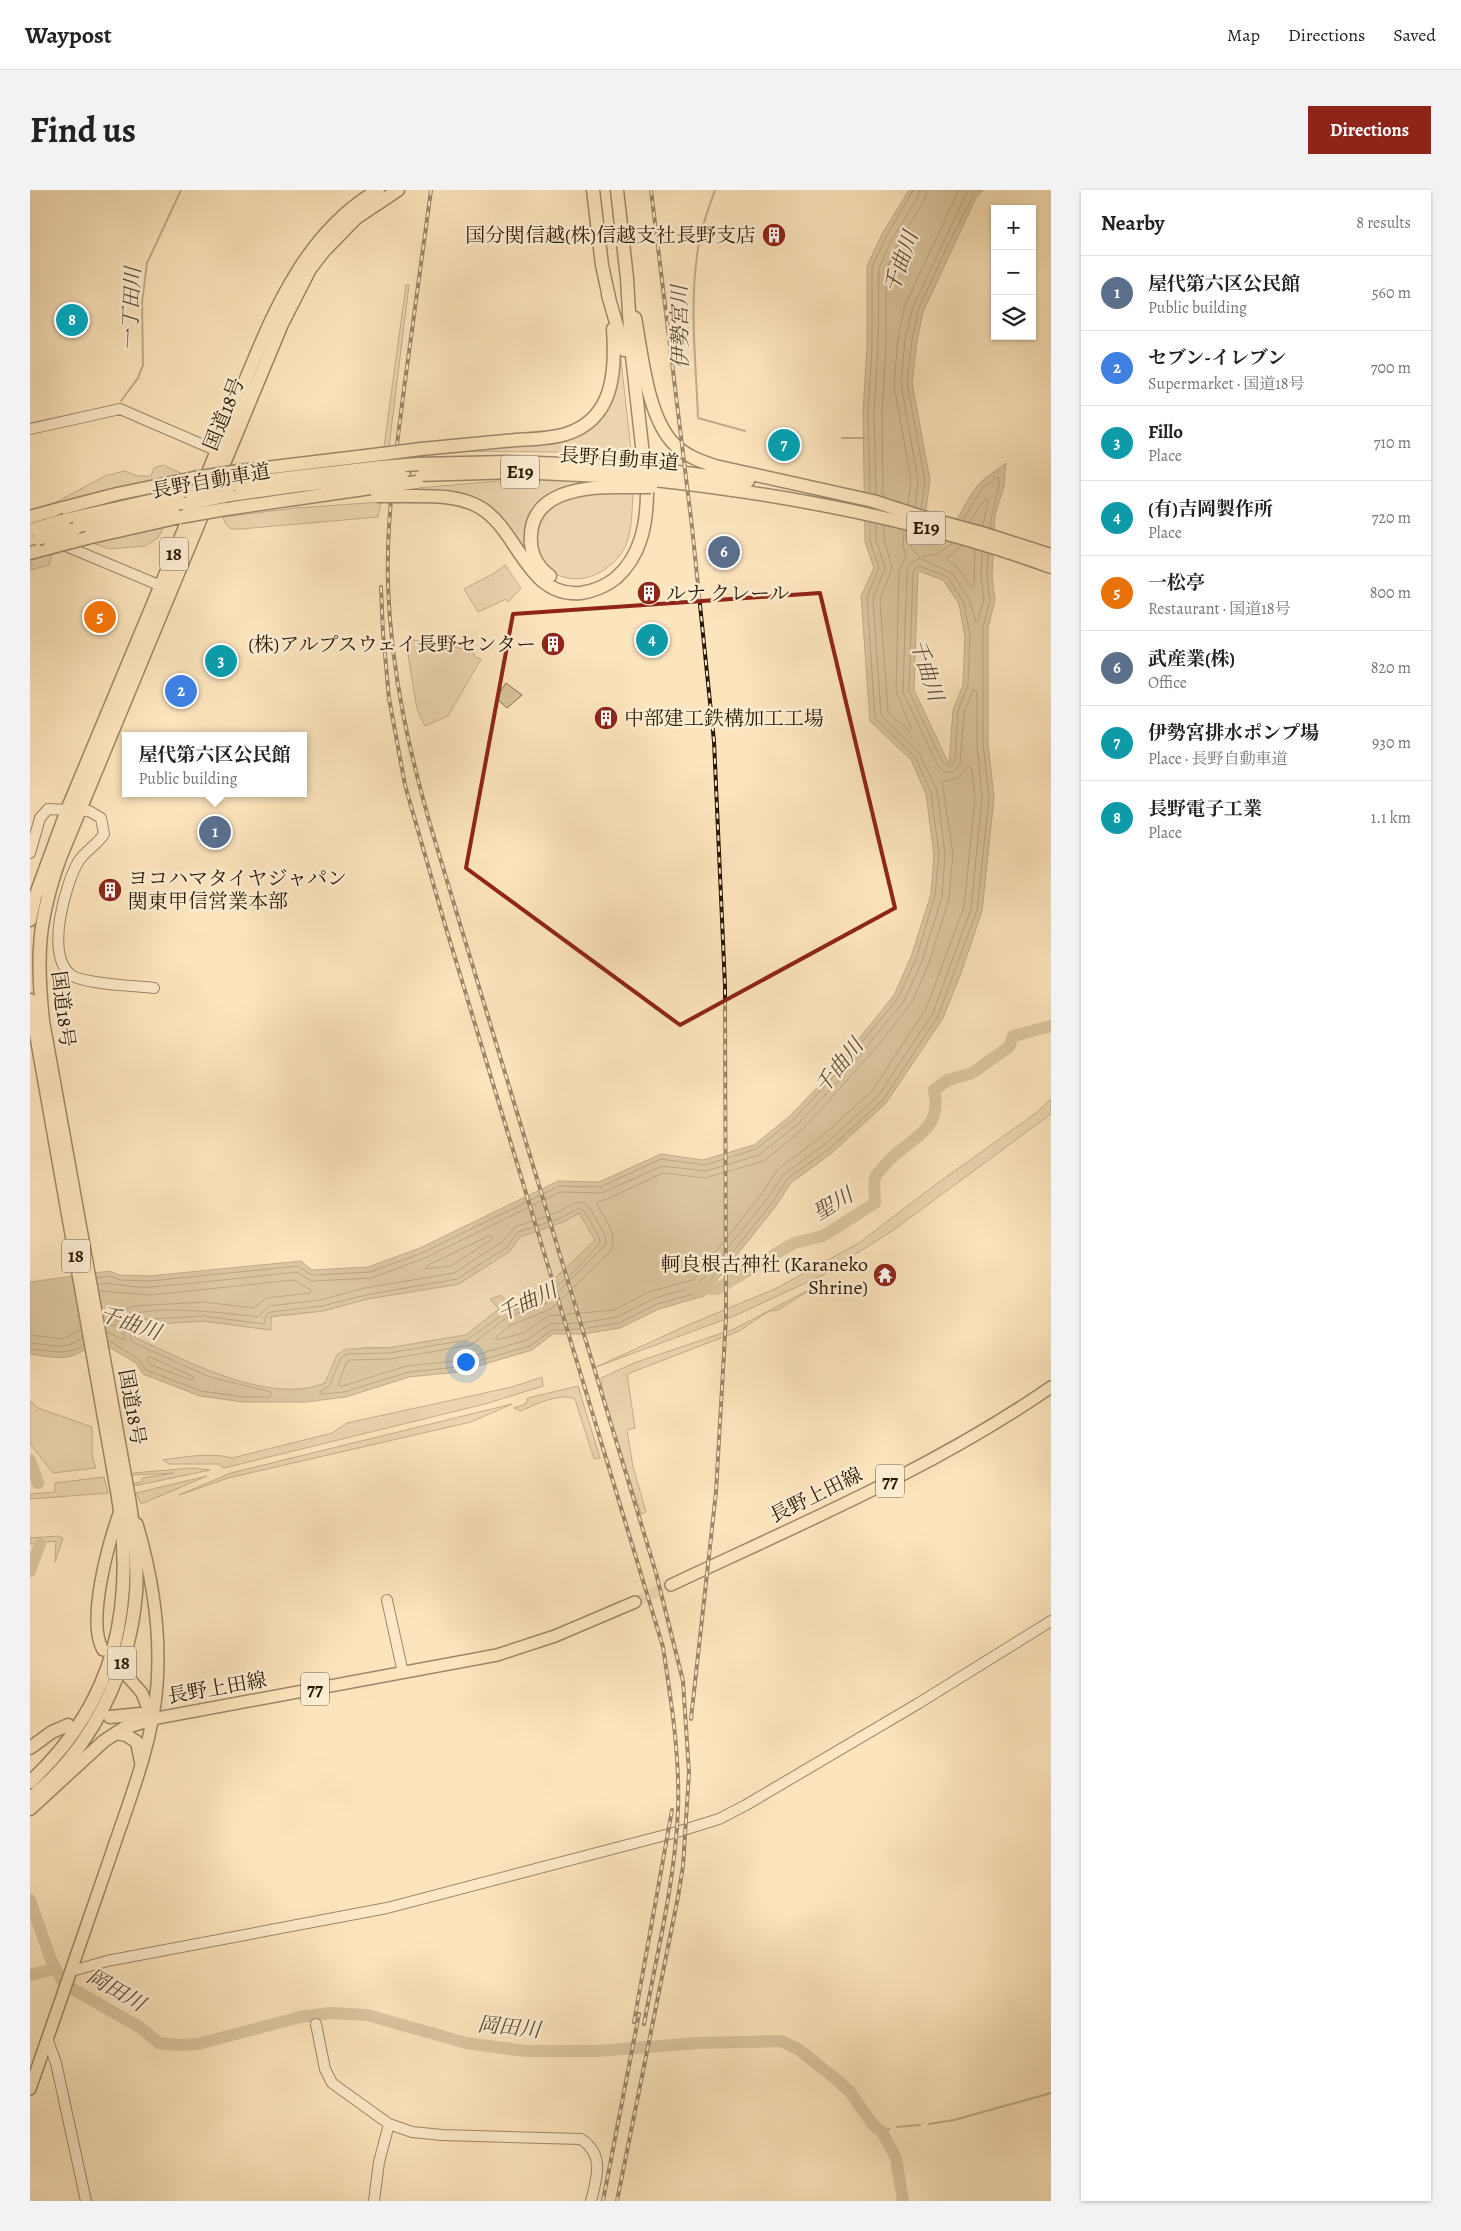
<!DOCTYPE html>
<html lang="en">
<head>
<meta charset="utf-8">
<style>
	body { margin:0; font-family:Alegreya,"Noto Serif JP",serif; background:#f2f2f2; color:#222 }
	.controls { position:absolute; right:15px; top:15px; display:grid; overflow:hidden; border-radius:0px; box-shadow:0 1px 4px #0004 }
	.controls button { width:45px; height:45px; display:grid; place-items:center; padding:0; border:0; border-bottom:1px solid #e0e0e0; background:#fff; color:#222; font:25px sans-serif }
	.you { position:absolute; left:435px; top:1171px; width:18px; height:18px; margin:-12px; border:4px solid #fff; border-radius:50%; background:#1a73e8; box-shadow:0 0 0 8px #1a73e833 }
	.badge { display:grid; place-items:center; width:32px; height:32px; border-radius:50%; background:#8f2418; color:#fff; font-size:16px; font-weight:700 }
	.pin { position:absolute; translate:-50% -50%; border:2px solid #fff; box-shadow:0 1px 5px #0006 }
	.popup { position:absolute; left:92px; top:542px; width:185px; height:65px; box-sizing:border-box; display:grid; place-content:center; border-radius:0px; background:#fff; filter:drop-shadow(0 1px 4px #0005); font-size:16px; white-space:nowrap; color:#767676 }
	.popup b { font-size:19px; color:#222 }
	.popup::after { content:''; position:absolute; left:50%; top:100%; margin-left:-10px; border:10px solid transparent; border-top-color:#fff }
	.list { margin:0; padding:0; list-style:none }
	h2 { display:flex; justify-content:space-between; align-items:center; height:65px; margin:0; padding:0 20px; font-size:21px }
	h2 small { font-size:16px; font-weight:400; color:#767676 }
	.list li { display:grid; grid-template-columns:32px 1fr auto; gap:15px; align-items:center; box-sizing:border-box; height:75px; padding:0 20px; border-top:1px solid #e0e0e0 }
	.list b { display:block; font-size:19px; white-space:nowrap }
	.list p { margin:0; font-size:16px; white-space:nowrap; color:#767676 }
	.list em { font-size:16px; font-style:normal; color:#767676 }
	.icon { flex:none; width:28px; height:28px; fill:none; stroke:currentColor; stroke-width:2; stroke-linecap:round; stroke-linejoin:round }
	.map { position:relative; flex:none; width:1021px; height:2011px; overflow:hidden; border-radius:0px }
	header { display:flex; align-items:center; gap:30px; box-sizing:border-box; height:70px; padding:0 25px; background:#fff; border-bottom:1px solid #e0e0e0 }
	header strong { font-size:24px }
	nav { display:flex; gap:28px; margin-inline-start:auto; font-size:18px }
	.intro { display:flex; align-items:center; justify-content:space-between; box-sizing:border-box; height:120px; padding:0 30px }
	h1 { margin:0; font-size:35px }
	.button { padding:12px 22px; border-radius:0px; background:#8f2418; color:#fff; font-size:18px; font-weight:700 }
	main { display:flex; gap:30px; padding:0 30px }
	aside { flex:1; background:#fff; border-radius:0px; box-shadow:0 1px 4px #0004 }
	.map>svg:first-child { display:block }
	.green { fill:#d8c19d; stroke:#806c50 }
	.water { fill:#b49f7d; stroke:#7c694c; fill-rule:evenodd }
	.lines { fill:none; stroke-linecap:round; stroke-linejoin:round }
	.shore { stroke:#6e5c40; stroke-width:1 }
	.stream { stroke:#7c694c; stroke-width:2 }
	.river { stroke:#b49f7d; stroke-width:12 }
	.primary-tunnel { stroke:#dcc5a0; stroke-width:11; stroke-dasharray:11 5.5; stroke-linecap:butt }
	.secondary-casing { stroke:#291803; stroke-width:12 }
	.primary-casing { stroke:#291803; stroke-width:14 }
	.highway-casing { stroke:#291803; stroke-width:15 }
	.secondary { stroke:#fdedd3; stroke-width:10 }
	.primary { stroke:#fce4bc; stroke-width:11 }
	.highway { stroke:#fce4bc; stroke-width:12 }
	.rail-casing { stroke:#291803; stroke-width:4 }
	.rail { stroke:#fdedd3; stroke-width:2; stroke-dasharray:5.5; stroke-linecap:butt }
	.highway-bridge-casing { stroke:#291803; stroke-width:15; stroke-linecap:butt }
	.highway-bridge { stroke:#fce4bc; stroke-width:12 }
	.marked { fill:none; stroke:#8f2418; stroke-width:4; stroke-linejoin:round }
	.labels { text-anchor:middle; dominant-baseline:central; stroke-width:5; stroke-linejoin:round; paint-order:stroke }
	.shield { fill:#fdedd3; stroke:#695841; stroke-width:1 }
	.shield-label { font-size:19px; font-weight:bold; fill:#291803 }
	.poi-label { font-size:20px; fill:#291803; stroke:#fdedd3; text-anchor:end }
	.street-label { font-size:20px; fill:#291803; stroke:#fdedd3 }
	.water-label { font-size:21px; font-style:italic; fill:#614e34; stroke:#fdedd3 }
</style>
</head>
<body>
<header>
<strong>Waypost</strong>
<nav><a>Map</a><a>Directions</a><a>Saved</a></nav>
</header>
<div class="intro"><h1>Find us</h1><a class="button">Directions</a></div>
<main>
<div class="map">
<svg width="1021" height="2011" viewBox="0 0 1021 2011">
	<rect width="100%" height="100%" fill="#fce4bc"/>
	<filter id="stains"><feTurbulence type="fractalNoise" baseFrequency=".004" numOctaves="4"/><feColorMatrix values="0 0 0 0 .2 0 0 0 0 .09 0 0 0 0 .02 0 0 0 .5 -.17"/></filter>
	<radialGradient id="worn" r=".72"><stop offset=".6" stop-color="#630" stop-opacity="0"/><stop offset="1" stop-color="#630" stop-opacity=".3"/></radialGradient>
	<!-- green -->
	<path class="green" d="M376,95H379L359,257H354Z
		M590,161L602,269L526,262L414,261L537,249L558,241L570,231L580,214Z
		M133,275L155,285L19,316L75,286L94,281L108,286H121L124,278Z
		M537,289L560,291V294L508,318L498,365L471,329L386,301V298L483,290Z
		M575,301L603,304C602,320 602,343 595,357C582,382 550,398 524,383C498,368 502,328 527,314C541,305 558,304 575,301Z
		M351,312L348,327L211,339H201L195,333L193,327L266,318Z
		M134,337L128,348L115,356L79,359L63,353Z
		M22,364L19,375L0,380V370Z
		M475,375L491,398L478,412L476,409L448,422L434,399L463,384Z
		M379,449L434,459L442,461L445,467L451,469L418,526L395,536L387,519L376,453Z
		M476,493L492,505L477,518L466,508Z
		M1021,909V924L862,1041L793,1085L704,1126L566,1177L658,1135L745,1099L829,1053L905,995L1006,923Z
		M550,1023L565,1050L510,1103L480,1116L460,1109L469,1119L436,1145L358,1158L336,1157L307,1165L295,1193C240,1216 157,1171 106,1148L104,1135L174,1131L240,1140L241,1127L293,1121L337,1109L429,1094L480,1061L490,1047L533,1032Z
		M788,1095L748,1120L739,1121L709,1141L597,1184L605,1238L597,1240L603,1277L616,1322L611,1324L574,1209L571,1188L604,1173L704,1139Z
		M512,1187L513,1196L455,1214L194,1278L189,1274H139L133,1270C155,1267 180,1262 202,1268L302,1243L317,1233L482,1197Z
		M548,1196L570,1268L564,1269L545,1209C530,1202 504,1215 491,1221L484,1218L496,1214L498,1208Z
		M0,1211L8,1218L62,1237V1266L66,1278L23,1283L0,1254Z
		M482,1214L441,1232L198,1288L149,1305L201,1283Z
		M162,1278L180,1280L104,1296L105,1293L112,1292V1288L144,1283L103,1285V1283Z
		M177,1286L111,1314L106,1303Z
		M74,1287L78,1303L0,1309V1304L25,1302V1293Z
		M28,1346L33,1348L25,1372L26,1351L0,1354V1348Z"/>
	<!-- water -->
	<path class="water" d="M879,0H953L946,8L893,122L887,151L882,193L900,290L891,355C926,352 929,317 948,295C955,287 967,280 976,273L974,296L965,325L962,387L965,411L958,437V553L964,608L952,721L931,783L913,828L856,913L802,963L761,993L746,1016L674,1106L629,1119L590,1138L553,1144H523L502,1160L428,1182L379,1187L316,1207L276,1212H213L170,1206L113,1184L106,1173L69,1151C37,1172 36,1169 0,1164V1092L79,1081L90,1085L119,1086L271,1071L282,1080L338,1077L390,1058L528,991L569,992L631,964L673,970L724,955L760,926L803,881L864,805L881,767L901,704L904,665L896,604L881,570L840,531L831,406L844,378L835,352L833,222L837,156V76L852,44ZM888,381L913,390L929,414L935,447L933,495L923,520L919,574L884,500ZM549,1023L565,1050L510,1103L480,1116L471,1105L460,1109L469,1119L436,1145L358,1158L316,1159L307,1165L295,1193C240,1216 157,1171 106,1148L104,1135L174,1131L241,1140V1126L293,1121L337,1109L429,1094L480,1061L490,1047L533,1032Z"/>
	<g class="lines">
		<!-- shore -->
		<path class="shore" d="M840,303L838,222L842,156V77L856,47L883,0
			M846,304L844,222L848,156L849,79L862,49L888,7L889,0
			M853,306L852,222L856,156V81L868,53L894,11L897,0
			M878,314L881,290L864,195L868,148L875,115L929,0
			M885,317L888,290L871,194L875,149L883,117L938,0
			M891,319L895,290L877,193L882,150L888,120L916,59L946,0
			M933,330L952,298L968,287C972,294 960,325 960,338
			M939,332L956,308L958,310L953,336
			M854,336V349L862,378L850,410L858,522L879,541L881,538L866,501L869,381L876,366L873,356L874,340
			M923,353L907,364L893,366L891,369L922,383L939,409L946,432L948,430L954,410L951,387L952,362
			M931,356L916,369L928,378L941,397L944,395L945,360
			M889,376L918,387L934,413L940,446L938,495L928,521L925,571L920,577L913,573L879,501L883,382Z
			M938,577L942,579L945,609L934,717L896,819L842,901L790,948L748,979L731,1005L663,1090L621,1101L584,1120L518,1126L494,1143L466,1150V1147L481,1135L521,1119L580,1062C589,1045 575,1029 567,1015V1012L577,1009L633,983L675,988L734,971L774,938L847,857L882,812L899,773L919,709L923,663L912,592L928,588Z
			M459,1046L462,1047L461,1050L421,1076L395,1079L397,1076Z
			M67,1088L79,1086L90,1090L120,1091L268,1076L282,1085L340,1082L392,1063L529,996L570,997L631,969L675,975L726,959L764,929L806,884L868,808L886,769L905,705L909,664L901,602L885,567L845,528L837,407L849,378L840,351V332
			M68,1094C85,1092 103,1099 121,1097C170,1093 218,1087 266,1082L282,1091L341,1088L395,1068L530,1002L572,1003L632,976L676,981L729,965L768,934L811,888L874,811L892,771L912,707L915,664L907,600L889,563L851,525L843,409L855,378L846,350V334
			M69,1101L121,1105L264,1090L281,1100L280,1103L237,1108L223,1118L174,1112L103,1116L91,1122L84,1136L75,1133
			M77,1142L94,1150V1131C105,1111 205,1124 228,1127L239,1116L290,1110L335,1098L424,1083L472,1052L485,1037L528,1022L547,1012L554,1013L560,1018L575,1045L576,1054L517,1113L477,1127L441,1155L360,1169L320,1170L316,1173L308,1195L313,1196L376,1176L426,1171L497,1150L520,1134L552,1133L587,1127L625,1108L667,1096L737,1009L753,985L795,954L848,906L903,823L941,719L952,608L947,553V501L943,500L934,523L930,575L923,582H914L908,576L873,502L877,380L881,373L890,368L881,357V342
			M0,1145L33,1149L51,1140
			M78,1150L108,1169L116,1180L171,1201L213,1207H240L241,1202L180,1187L104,1153L101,1149L100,1133L105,1130L174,1126L234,1134L237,1124L241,1122L292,1116L336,1105L427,1089L477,1057L488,1042L531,1028L549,1018L554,1021L569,1047L570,1052C554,1074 503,1125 474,1120L468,1128L437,1150L359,1163L317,1164L311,1168L299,1196L291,1201L290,1204L314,1202L379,1182L427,1177L500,1156L522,1140L552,1139L589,1133L627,1114L671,1102L742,1013L757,989L799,959L853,910L908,826L947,720L959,608L953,553V437L960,411L957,387L958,364
			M0,1153C22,1154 33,1162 52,1148
			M0,1159C20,1160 36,1167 54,1155
			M120,1167L162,1186L164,1189L161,1190L121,1175L117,1169Z"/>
		<!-- stream -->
		<path class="stream" d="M685,0C678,19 671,39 668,59C659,115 666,172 668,228L715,241
			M91,211L108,188L113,175L112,113L117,73L151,0
			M812,248H835
			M899,1934L924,1930L1021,1903
			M867,1937L890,1935
			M852,1942L859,1939"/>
		<!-- river -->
		<path class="river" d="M662,1098L687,1099L764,1053L793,1046L845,1013C845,1005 843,996 845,989C845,985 851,980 854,976C875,949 914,944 904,900L918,890L942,883L979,857L983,846L1021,836
			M0,1270L8,1293
			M0,1381L10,1354
			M0,1710L21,1770L34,1794L111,1838L129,1853L149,1855L168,1854L270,1827L300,1823L337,1825L436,1853L496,1861H567L668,1853L751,1851L768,1859L807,1890L820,1902L844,1936L852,1942L866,1968L873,2011
			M0,1785L25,1779"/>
		<!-- primary-tunnel -->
		<path class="primary-tunnel" d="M605,1412L641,1395"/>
		<!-- secondary casing -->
		<g class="secondary-casing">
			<path id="secondary" d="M0,239L90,219L192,263
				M31,351L38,357L136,398
				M0,663L10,628L18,619L59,621L71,628L74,644C67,655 55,661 48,672C35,696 15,764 41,785C53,794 107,796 124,798
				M357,1410L373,1483
				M42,1781L77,1771L357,1718L647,1642L689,1629L716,1615L889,1513L1021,1431
				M286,1834L295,1879L302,1893L359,1934L382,1942L412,1945L551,1949C575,1965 567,1987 561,2011
				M18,1851L26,1873L56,2011
				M344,2011L349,1972L359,1934"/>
		</g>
		<!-- primary casing -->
		<g class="primary-casing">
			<path id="primary" d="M641,1395C770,1334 904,1278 1021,1197
				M73,1460C56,1432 79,1351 90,1321
				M98,1487L112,1503L121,1527
				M122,1529L467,1465L525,1446L605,1412
				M0,1899C28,1819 56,1739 83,1659C101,1606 123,1551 127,1495C131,1441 122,1385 107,1334"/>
		</g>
		<!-- highway casing -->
		<g class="highway-casing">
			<path id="highway" d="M563,0L572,75L580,112
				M578,105L594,160
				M605,128C612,164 617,228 645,255C656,266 670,271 685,276L843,311L883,324
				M391,259C423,256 454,253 486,250C502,249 520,249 536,244C584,229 586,181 583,139
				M388,274L477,272L591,276
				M632,280L718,291
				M209,281L352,264
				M387,285L488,282L592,287
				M633,291C765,306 896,331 1021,377
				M186,293L252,134L280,79L294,61L326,28L368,0
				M204,294L351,277
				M173,295C187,260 202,225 216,189C246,116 277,42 348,0
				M200,305L272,295L350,287
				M384,306C407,306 431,306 451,318C489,341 497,408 551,403C564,401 576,396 586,388C611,366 617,334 617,301L601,157L597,88L587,0
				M196,319L348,297
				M25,320L87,304L164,288
				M875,322L955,344L1021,365
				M35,330L159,302
				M45,339L155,314
				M57,348L150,327
				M0,363L19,358
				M520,386C509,378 502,367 501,353C497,301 555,296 593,297
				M0,730L5,707L37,620L163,318
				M0,810L87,1301C106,1414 87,1511 0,1592
				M80,1527L110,1524L122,1529
				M86,1543L96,1545L107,1552L111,1572
				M0,1558L22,1542L38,1535
				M0,1608C61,1560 100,1481 106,1403C108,1371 104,1340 99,1308L13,831C6,766 8,730 30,668L176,316
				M0,1619L74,1551L94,1538L122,1529"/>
		</g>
		<!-- secondary -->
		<use href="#secondary" class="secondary"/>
		<!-- primary -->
		<use href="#primary" class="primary"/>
		<!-- highway -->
		<use href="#highway" class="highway"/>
		<!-- rail casing -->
		<g class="rail-casing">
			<path id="rail" d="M401,0C392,66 383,133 374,199C366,263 356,330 358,395C361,483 380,567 405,651L626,1383L653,1491L659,1583L653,1676L648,1707L587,2011
				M621,0L662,337L684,551L695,796L696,1128L686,1302L661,1529
				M351,397L353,443L359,508L375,595L413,728L633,1457C641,1510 650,1565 648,1620C645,1692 627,1763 614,1834
				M604,1832L642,1620
				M573,2011L609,1824"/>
		</g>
		<!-- rail -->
		<use href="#rail" class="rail"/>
		<!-- highway-bridge casing -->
		<g class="highway-bridge-casing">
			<path id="highway-bridge" d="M352,264L391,259
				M591,276L632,280
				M351,277L388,274
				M350,287L372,286
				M592,287L633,291
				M164,288L209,281
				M348,297L387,292
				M593,297H621
				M159,302L204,294
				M347,306H384
				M155,314L200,305
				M0,327L25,320
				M150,327L196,319
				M0,340L35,330
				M8,349L45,339
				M19,358L57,348"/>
		</g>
		<!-- highway-bridge -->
		<use href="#highway-bridge" class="highway-bridge"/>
	</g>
	<!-- marked area -->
	<path d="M0 0H1021V2011H0ZM790,403L865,718L650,835L436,678L483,424Z" fill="#fce4bc" fill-opacity=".55" fill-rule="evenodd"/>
	<path class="marked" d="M790,403L865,718L650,835L436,678L483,424Z"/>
	<!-- icons -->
	<defs>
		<g id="building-disc" transform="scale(1.25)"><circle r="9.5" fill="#8f2418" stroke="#fdedd3"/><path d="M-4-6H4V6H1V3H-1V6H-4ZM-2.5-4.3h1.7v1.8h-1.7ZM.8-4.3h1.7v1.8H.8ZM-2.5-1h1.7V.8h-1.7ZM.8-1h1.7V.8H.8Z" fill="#fff"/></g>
		<g id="temple-disc" transform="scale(1.25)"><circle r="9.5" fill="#8f2418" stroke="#fdedd3"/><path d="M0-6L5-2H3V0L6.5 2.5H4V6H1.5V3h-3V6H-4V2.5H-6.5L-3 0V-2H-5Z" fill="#fff"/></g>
	</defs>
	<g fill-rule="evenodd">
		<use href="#building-disc" x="744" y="45"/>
		<use href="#building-disc" x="619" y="403"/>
		<use href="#building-disc" x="523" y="454"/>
		<use href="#building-disc" x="576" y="528"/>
		<use href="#building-disc" x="80" y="700"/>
		<use href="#temple-disc" x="855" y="1085"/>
	</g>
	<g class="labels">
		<!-- shield labels -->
		<g class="shield">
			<rect x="471" y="265.5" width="38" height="33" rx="4"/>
			<rect x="877" y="321.5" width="38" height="33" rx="4"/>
			<rect x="130" y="347.5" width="28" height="33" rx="4"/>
			<rect x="32" y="1049.5" width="28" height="33" rx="4"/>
			<rect x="846" y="1274.5" width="28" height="33" rx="4"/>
			<rect x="78" y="1456.5" width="28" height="33" rx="4"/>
			<rect x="271" y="1482.5" width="28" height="33" rx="4"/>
		</g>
		<g class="shield-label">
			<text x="490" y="282">E19</text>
			<text x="896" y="338">E19</text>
			<text x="144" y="364">18</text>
			<text x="46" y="1066">18</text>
			<text x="860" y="1291">77</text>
			<text x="92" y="1473">18</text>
			<text x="285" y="1499">77</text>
		</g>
		<!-- poi labels -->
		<g class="poi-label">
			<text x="726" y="45">国分関信越(株)信越支社長野支店</text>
			<text x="636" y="403" text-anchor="start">ルナ クレール</text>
			<text x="506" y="454">(株)アルプスウェイ長野センター</text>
			<text x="594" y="528" text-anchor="start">中部建工鉄構加工工場</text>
			<text x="98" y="688" text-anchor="start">ヨコハマタイヤジャパン<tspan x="98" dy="23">関東甲信営業本部</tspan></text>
			<text x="838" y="1074">軻良根古神社 (Karaneko<tspan x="838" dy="23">Shrine)</tspan></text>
		</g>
		<!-- street labels -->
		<g class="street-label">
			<text transform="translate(194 224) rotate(-68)">国道18号</text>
			<text transform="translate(589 269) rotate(4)">長野自動車道</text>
			<text transform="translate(181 291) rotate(-10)">長野自動車道</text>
			<text transform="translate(33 819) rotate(83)">国道18号</text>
			<text transform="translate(102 1217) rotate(80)">国道18号</text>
			<text transform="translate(786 1305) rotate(-26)">長野上田線</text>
			<text transform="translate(187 1498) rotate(-10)">長野上田線</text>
		</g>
		<!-- water labels -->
		<g class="water-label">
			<text transform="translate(871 72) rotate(-71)">千曲川</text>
			<text transform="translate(101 119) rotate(-87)">一丁田川</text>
			<text transform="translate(650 137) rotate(-91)">伊勢宮川</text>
			<text transform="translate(897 480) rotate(72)">千曲川</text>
			<text transform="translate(809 876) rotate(-51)">千曲川</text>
			<text transform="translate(803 1014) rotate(-31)">聖川</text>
			<text transform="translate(497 1112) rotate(-25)">千曲川</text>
			<text transform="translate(100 1133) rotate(19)">千曲川</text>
			<text transform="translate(86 1800) rotate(30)">岡田川</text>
			<text transform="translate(479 1837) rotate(6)">岡田川</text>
		</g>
	</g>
	<rect width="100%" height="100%" filter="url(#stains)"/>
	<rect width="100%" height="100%" fill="url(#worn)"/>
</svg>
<div class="controls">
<button>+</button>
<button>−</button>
<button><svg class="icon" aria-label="layers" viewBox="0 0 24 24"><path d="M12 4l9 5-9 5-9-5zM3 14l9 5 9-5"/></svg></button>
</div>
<div class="you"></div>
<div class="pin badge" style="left:185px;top:642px;background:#5c6f8a">1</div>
<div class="popup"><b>屋代第六区公民館</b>Public building</div>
<div class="pin badge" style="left:151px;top:501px;background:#3f7fe0">2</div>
<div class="pin badge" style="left:191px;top:471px;background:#0f9aa8">3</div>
<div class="pin badge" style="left:622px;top:450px;background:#0f9aa8">4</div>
<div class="pin badge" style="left:70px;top:427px;background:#e8710a">5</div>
<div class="pin badge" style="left:694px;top:362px;background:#5c6f8a">6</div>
<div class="pin badge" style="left:754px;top:255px;background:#0f9aa8">7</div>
<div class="pin badge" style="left:42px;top:130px;background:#0f9aa8">8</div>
</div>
<aside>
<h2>Nearby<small>8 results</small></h2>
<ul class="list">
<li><span class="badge" style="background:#5c6f8a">1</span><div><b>屋代第六区公民館</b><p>Public building</p></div><em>560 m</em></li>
<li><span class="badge" style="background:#3f7fe0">2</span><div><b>セブン-イレブン</b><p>Supermarket · 国道18号</p></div><em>700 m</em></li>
<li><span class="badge" style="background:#0f9aa8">3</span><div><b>Fillo</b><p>Place</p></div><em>710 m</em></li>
<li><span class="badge" style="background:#0f9aa8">4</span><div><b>(有)吉岡製作所</b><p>Place</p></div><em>720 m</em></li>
<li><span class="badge" style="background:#e8710a">5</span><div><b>一松亭</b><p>Restaurant · 国道18号</p></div><em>800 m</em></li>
<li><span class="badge" style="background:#5c6f8a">6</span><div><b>武産業(株)</b><p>Office</p></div><em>820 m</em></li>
<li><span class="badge" style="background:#0f9aa8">7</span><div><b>伊勢宮排水ポンプ場</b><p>Place · 長野自動車道</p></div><em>930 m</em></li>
<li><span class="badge" style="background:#0f9aa8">8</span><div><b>長野電子工業</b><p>Place</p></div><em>1.1 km</em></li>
</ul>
</aside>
</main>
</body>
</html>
